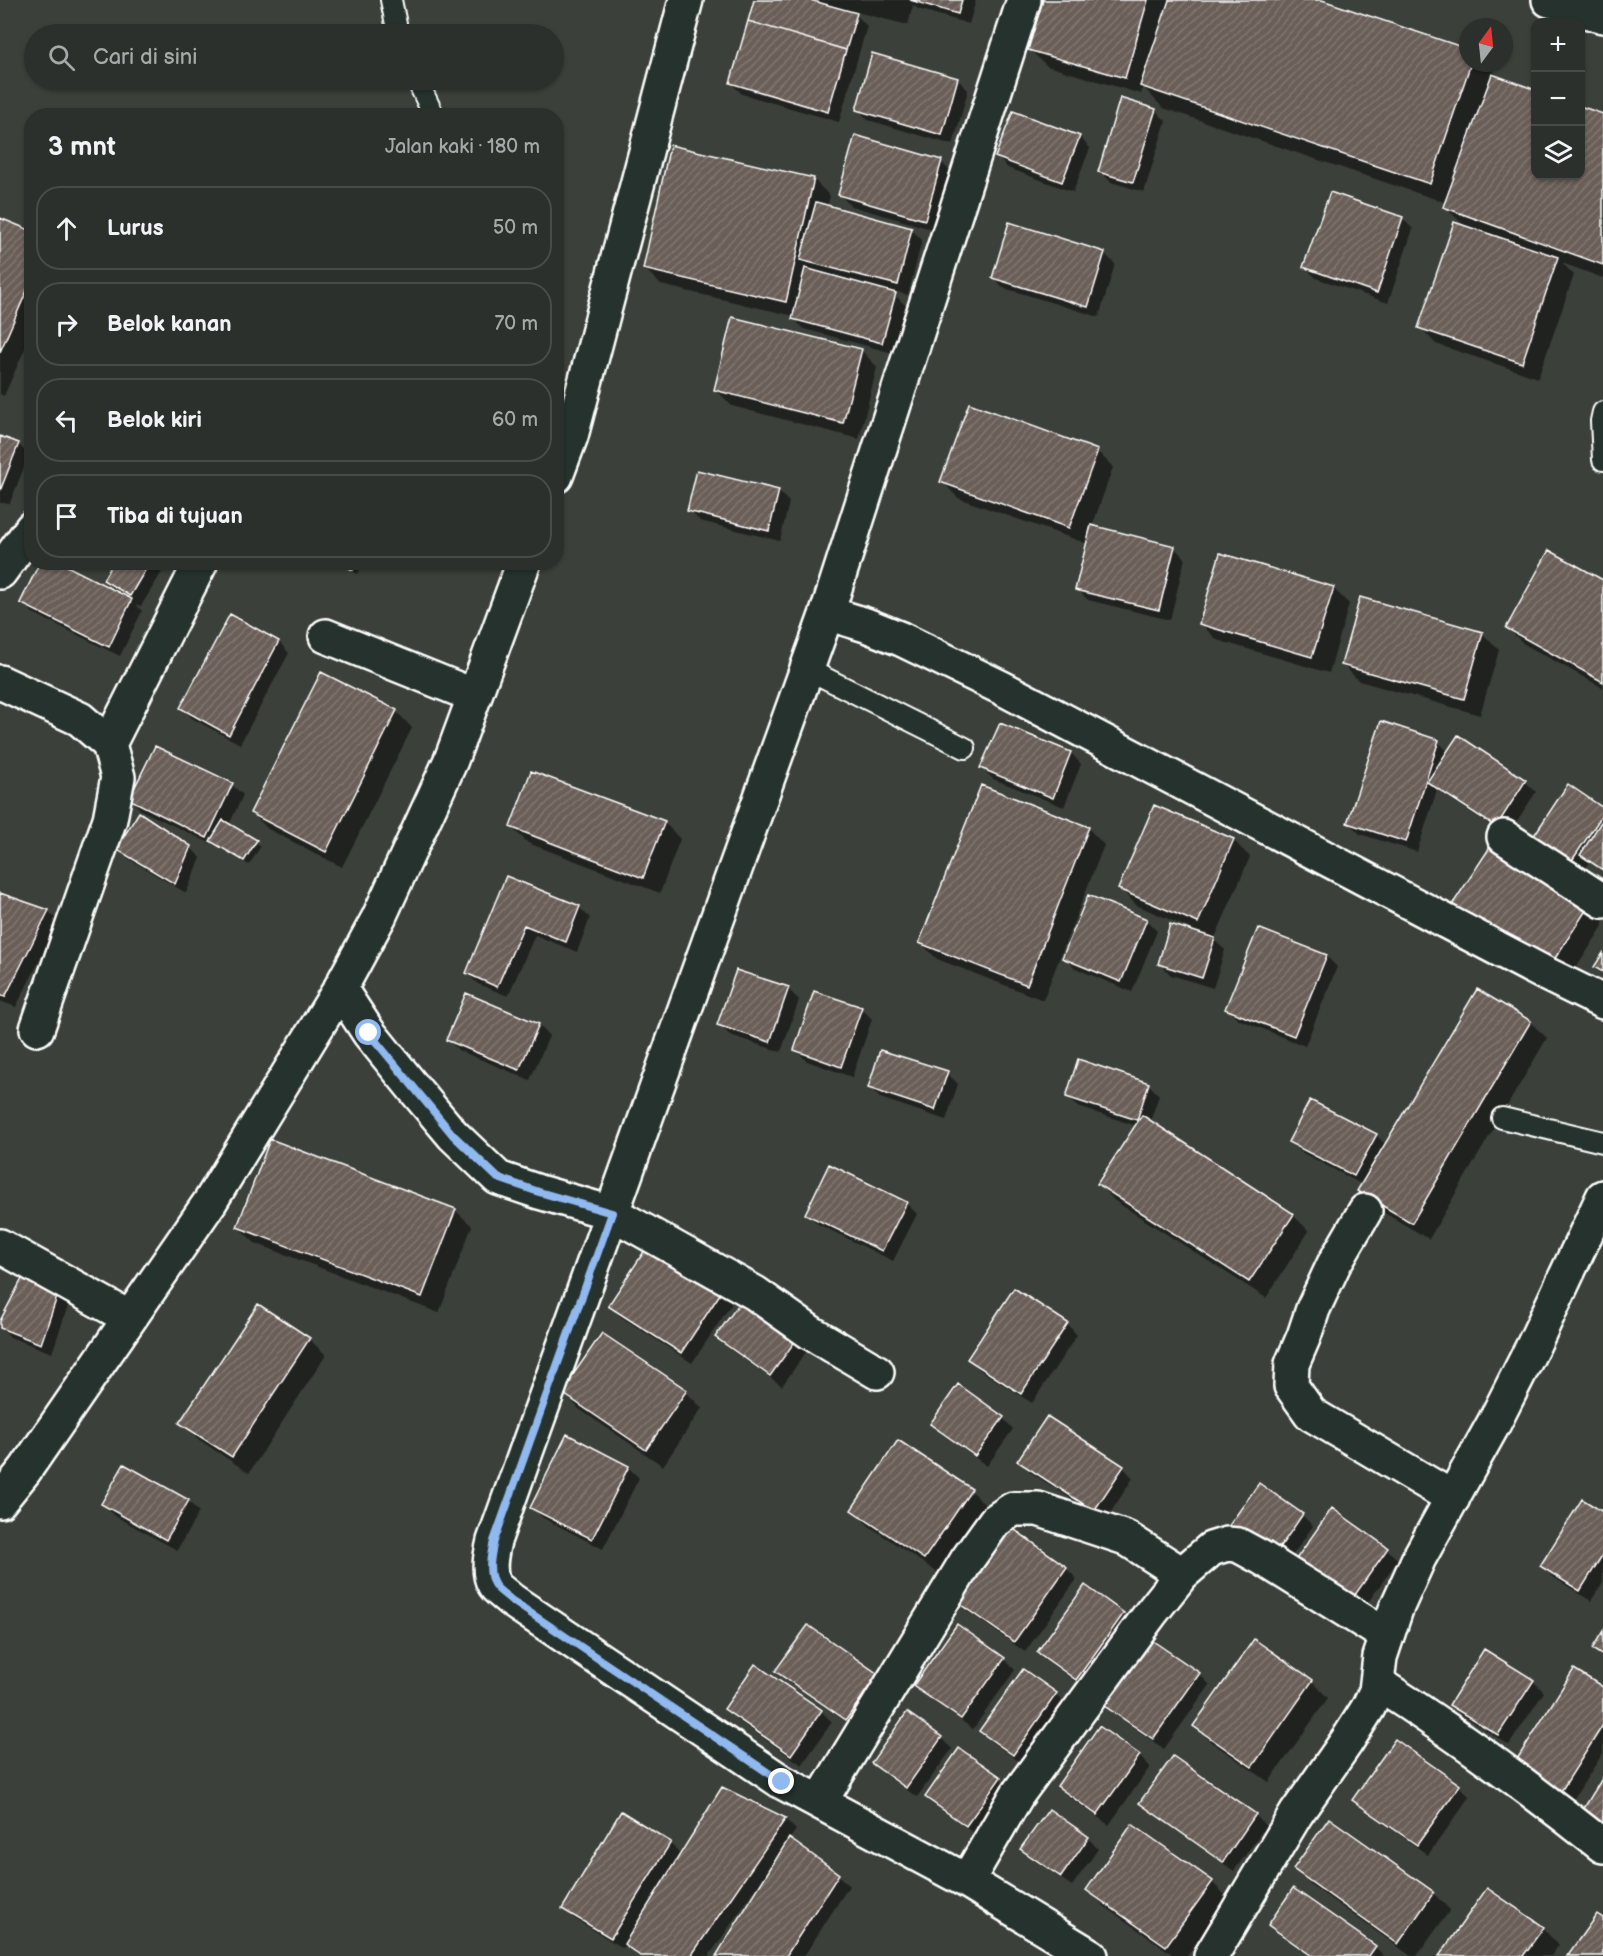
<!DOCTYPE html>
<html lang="id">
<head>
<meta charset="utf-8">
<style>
	body { margin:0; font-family:"Balsamiq Sans",sans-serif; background:#383c38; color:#f1f3f6 }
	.controls { position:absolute; right:18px; top:18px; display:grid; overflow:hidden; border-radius:12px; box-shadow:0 2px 4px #0004 }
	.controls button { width:54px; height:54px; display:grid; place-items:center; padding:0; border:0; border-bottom:2px solid #484b48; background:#2c302c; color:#f1f3f6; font:30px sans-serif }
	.compass { position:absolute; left:1459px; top:18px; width:54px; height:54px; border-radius:50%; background:#2c302c; box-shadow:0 2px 4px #0004; rotate:15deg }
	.stop { position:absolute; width:18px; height:18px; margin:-14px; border:4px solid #90b9f0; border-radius:50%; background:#fff }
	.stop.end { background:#90b9f0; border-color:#fff; box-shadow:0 2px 6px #0008 }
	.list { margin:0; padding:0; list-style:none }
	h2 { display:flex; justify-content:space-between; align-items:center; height:78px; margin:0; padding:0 24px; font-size:26px }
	h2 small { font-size:20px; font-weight:400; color:#a6a9a9 }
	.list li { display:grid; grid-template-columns:39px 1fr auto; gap:18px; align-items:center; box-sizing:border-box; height:84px; margin:0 12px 12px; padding:0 12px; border:2px solid #484b48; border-radius:24px }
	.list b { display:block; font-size:22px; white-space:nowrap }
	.list em { font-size:20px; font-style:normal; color:#a6a9a9 }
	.icon { flex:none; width:33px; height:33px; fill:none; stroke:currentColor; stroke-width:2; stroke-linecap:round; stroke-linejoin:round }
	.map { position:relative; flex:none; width:1603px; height:1956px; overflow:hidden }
	.search { position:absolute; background:#2c302c; box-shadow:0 2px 4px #0004; left:24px; top:24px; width:540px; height:66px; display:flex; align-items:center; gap:15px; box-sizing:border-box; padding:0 21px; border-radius:33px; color:#a6a9a9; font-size:22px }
	.panel { position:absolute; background:#2c302c; box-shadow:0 2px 4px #0004; left:24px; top:108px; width:540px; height:462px; border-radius:24px }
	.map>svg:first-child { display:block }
	.shadow { fill:#0007 }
	.building { fill:url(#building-hatch); stroke:#fff; stroke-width:1.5 }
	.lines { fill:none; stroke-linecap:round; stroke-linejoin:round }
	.lane-casing { stroke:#fff; stroke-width:24 }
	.street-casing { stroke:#fff; stroke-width:38 }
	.highway-casing { stroke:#fff; stroke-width:38 }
	.lane { stroke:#26332d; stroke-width:20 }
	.street { stroke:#26332d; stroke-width:33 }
	.highway { stroke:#26332d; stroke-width:33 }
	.route { stroke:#90b9f0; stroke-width:8 }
</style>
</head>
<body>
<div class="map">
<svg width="1603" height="1956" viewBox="0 0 1603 1956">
	<defs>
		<pattern id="building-hatch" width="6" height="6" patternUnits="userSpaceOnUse" patternTransform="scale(1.5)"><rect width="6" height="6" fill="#6b5e58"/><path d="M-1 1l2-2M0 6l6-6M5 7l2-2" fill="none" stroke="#817671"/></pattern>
	</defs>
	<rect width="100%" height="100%" fill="#3b403a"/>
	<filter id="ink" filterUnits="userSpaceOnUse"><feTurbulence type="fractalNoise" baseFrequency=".0167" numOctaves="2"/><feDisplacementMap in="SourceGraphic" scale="12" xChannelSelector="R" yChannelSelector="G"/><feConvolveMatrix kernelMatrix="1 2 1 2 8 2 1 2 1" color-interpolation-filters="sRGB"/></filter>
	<g filter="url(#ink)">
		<!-- shadow -->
		<path class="shadow" d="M755,0H976L969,24L918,9L913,5L908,25L852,11L867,26L839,122L742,94L731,83Z
			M1044,0H1318L1468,51V63H1484L1496,74L1495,76L1536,176H1580L1603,116V278L1562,263L1574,275L1538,378L1436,344L1420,327L1466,227L1445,207L1447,203L1163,108L1143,87L1141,94L1047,66L1030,50Z
			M957,79L968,90L953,145L868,120L858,109Z
			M1155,110L1166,121L1144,192L1111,182L1100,171Z
			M1014,113L1080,137L1090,148L1073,192L1008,168L997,157Z
			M941,162L952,173L935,230L851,206L840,195Z
			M813,179L830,196L827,207L911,229L922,240L908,295L874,286V289L895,295L906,306L893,353L804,329L793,318L794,316L661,285L644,268Z
			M1402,218L1413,229L1388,303L1316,278L1305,267Z
			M0,219L32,233V333L4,396L0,394Z
			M1104,253L1115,264L1099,317L1004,288L993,277Z
			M861,350L877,367L859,439L732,406L716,390Z
			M0,438L18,444L29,455L10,503H0Z
			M1097,451L1113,467L1092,527L1174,548L1185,558L1170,620L1088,600L1077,589L1088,544L958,498L942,481Z
			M778,491L789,502L780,541L700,521L689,510Z
			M115,562H168L141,606L135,604L142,611L120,656L33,613L22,602L117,593L105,580Z
			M335,562H364L358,574Z
			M1603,582V688L1524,644L1507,628Z
			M1333,588L1349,604L1329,673L1217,640L1200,623Z
			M1482,633L1499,650L1480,715L1359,681L1343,665Z
			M279,642L289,653L240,744L193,719L182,708Z
			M396,711L412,728L342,867L268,829L252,813Z
			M1382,723L1438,742L1449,752L1459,737L1525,781L1536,792L1507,836L1437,790L1417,852L1360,834L1349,823Z
			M1000,724L1071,753L1081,764L1064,807L993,779L982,768Z
			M232,785L243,795L229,825L261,846L249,865L218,847L141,810L130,799Z
			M1603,810V871L1589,862L1580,875L1543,851Z
			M664,822L680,839L660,893L528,843L511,827Z
			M1088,828L1104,845L1043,1000L937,959L921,943Z
			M1233,840L1250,857L1214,940L1225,950L1213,988L1171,975L1160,964L1203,934L1136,905L1120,888Z
			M1496,840L1603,914V926L1564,987Z
			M190,847L201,858L186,893L129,859L118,848Z
			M507,878L579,907L590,918L577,952L535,935L508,996L478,984L467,973Z
			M0,894L48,911L59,922L16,1007L0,1001Z
			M1146,920L1157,931L1132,992L1075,968L1064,957Z
			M1326,956L1337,967L1305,1046L1238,1019L1227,1008Z
			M788,989L799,1000L781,1052L730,1035L719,1024Z
			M467,995L539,1025L549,1036L530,1080L458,1050L448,1039Z
			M861,1008L872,1019L852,1077L807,1061L796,1050Z
			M1530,1022L1547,1038L1429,1239L1376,1208L1359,1191L1363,1185L1301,1152L1290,1142L1376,1135L1386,1145Z
			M947,1073L958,1084L946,1120L880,1098L869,1087Z
			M1148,1084L1159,1095L1150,1122L1293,1215L1309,1231L1266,1298L1115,1201L1099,1184L1137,1126L1078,1107L1067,1096Z
			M906,1203L917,1214L893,1261L818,1224L807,1213Z
			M455,1210L472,1226L439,1313L255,1243L238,1227Z
			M651,1243L734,1300L692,1363L621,1317L610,1306Z
			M58,1292L69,1303L52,1353L10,1337L0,1328V1324Z
			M746,1296L811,1345L782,1386L728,1348L717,1337Z
			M258,1306L309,1339L326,1355L249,1473L198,1439L181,1422Z
			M1067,1324L1077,1335L1032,1403L980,1370L969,1359Z
			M563,1392H686L702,1408L663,1466L579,1409Z
			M1003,1418L1013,1429L987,1466L942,1434L932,1424Z
			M1019,1461L1123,1467L1133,1478L1105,1521L1030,1472Z
			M628,1467L639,1478L603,1549L543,1518L532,1507Z
			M1259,1485L1302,1515L1313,1526L1283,1569Z
			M971,1491L987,1507L941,1575L869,1526L853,1510Z
			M188,1501L199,1512L177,1550L113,1515L103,1504Z
			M1603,1514V1582L1591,1601L1553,1577L1542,1566Z
			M1008,1527L1066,1568L1077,1579L1025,1652L967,1611L956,1600Z
			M1387,1549L1398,1560L1361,1612L1307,1573Z
			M1123,1614L1134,1625L1087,1690L1050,1663L1039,1652Z
			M808,1627L877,1675L888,1686L858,1730L788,1681L777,1670Z
			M1004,1659L1015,1670L973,1729L926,1696L915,1685Z
			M1199,1674L1210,1685L1164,1749L1116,1715L1105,1705Z
			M1312,1681L1328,1698L1269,1782L1211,1742L1195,1726Z
			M1533,1681L1544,1692L1509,1745L1461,1715L1450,1705Z
			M1603,1689V1753L1569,1806L1525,1777Z
			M1056,1694L1067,1705L1024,1765L992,1742L981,1731Z
			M726,1709L821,1711L832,1722L802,1765L737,1720Z
			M941,1738L952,1749L917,1797L884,1774L873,1763Z
			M1139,1756L1150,1767L1109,1825L1069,1797L1058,1786Z
			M1173,1758L1255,1815L1266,1826L1234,1871L1152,1813L1141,1802Z
			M1000,1778L1010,1789L978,1836L937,1807L927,1797Z
			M1459,1786L1470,1797L1428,1855L1365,1810L1354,1799Z
			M785,1819L796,1830L789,1840L838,1875L849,1886L804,1956H718L770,1872L768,1871L709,1956H638L625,1944L623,1948L575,1919L564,1908L670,1843L681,1855Z
			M1329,1820L1433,1893L1450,1910L1417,1956H1411L1311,1885L1295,1869Z
			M1088,1838L1098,1849L1072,1886L1033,1859L1022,1848Z
			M1212,1882L1228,1898L1187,1956H1175L1104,1906L1088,1889Z
			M1294,1890L1375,1947L1384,1956H1310L1280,1935L1270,1924Z
			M1543,1929L1559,1945L1551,1956H1441Z"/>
		<!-- building -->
		<path class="building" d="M754,0H810L857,13L846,50L748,21Z
			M910,0H962L958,14Z
			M1043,0H1148L1125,78L1028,50Z
			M1169,0H1322L1468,49V63H1471L1430,184L1140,86Z
			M748,21L846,50L828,112L730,83Z
			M872,53L958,78L942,135L856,110Z
			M1492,74L1536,90V176H1580V106L1603,114V265L1443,207Z
			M1120,98L1156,109L1133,182L1098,172Z
			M1013,111L1080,136L1062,182L995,157Z
			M855,135L942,160L925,220L838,195Z
			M670,145L814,178L786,302L643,269Z
			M1330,192L1403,217L1377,293L1303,267Z
			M816,202L912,228L898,285L800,260Z
			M0,218L32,231V279L0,352Z
			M1009,222L1105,252L1088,307L992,278Z
			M1454,222L1558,257L1522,363L1418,328Z
			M805,268L896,293L882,343L792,319Z
			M732,317L862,349L843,423L714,390Z
			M969,403L1098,450L1069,528L940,482Z
			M0,436L19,443L0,491Z
			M697,470L779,490L769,531L687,511Z
			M1091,525L1175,546L1159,610L1075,590Z
			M1549,550L1603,580V682L1506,628Z
			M1220,553L1334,587L1312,657L1199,624Z
			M40,562H59L132,599L109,647L20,603Z
			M113,562H150L130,596L103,580Z
			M336,562H357L353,570Z
			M1360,597L1483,632L1464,699L1341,665Z
			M230,614L279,641L229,735L180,708Z
			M321,672L397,710L326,852L250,813Z
			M1381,721L1439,740L1406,842L1347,823Z
			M1000,723L1071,752L1053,798L980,768Z
			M1458,735L1526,780L1496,827L1427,782Z
			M155,746L233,783L207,838L129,799Z
			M531,771L665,821L643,878L510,827Z
			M1568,784L1603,808V814L1569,865L1531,840Z
			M981,785L1089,827L1027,985L919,943Z
			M1154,805L1234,839L1198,923L1118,889Z
			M139,812L191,846L175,884L116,849Z
			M223,820L257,840L244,861L210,841Z
			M1601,822L1603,823V870L1580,855Z
			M1496,838L1592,901L1547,971L1450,908Z
			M506,876L580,906L566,942L524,925L497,987L466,973Z
			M0,893L49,910L5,997L0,995Z
			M1088,895L1147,919L1121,982L1062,958Z
			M1170,924L1215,938L1202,978L1158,964Z
			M1258,928L1327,955L1294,1036L1225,1009Z
			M1603,953V972L1594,967Z
			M736,970L789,987L770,1042L717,1025Z
			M1477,989L1531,1021L1412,1223L1357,1191Z
			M814,991L862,1007L841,1067L794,1050Z
			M466,993L539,1024L519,1070L446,1040Z
			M880,1050L948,1071L935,1110L868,1088Z
			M1078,1059L1149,1083L1137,1120L1066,1097Z
			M1310,1100L1377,1134L1354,1176L1288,1142Z
			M1142,1115L1294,1214L1249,1282L1097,1184Z
			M270,1139L456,1209L422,1297L237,1227Z
			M829,1164L907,1202L882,1251L805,1214Z
			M651,1241L724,1288L681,1353L608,1306Z
			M23,1277L59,1291L41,1344L0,1328V1321Z
			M1014,1288L1068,1323L1021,1394L967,1359Z
			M746,1294L801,1333L770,1376L715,1337Z
			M258,1304L310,1338L232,1457L179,1423Z
			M602,1333L687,1390L646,1450L561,1392Z
			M958,1384L1004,1417L975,1456L930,1424Z
			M1047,1416L1124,1466L1094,1511L1017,1461Z
			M567,1434L629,1466L592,1539L530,1508Z
			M898,1440L972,1489L924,1559L851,1510Z
			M124,1464L189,1500L166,1540L101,1504Z
			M1259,1483L1303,1514L1272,1559L1228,1527Z
			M1582,1499L1603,1512V1554L1580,1591L1540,1566Z
			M1332,1508L1388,1548L1350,1602L1294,1562Z
			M1008,1525L1067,1567L1014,1642L954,1600Z
			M1085,1585L1124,1613L1076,1680L1037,1652Z
			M957,1624L1005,1658L961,1719L913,1686Z
			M808,1625L878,1674L846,1720L775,1671Z
			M1603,1631V1656L1592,1649Z
			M1150,1639L1200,1673L1153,1739L1103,1705Z
			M1254,1639L1313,1680L1252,1767L1193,1726Z
			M1484,1649L1534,1680L1498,1735L1449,1705Z
			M755,1664L822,1710L791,1755L724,1709Z
			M1023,1669L1057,1693L1013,1755L979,1731Z
			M1574,1669L1603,1687V1725L1558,1796L1512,1767Z
			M907,1712L942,1737L906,1788L871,1763Z
			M1099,1726L1140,1755L1097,1815L1057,1786Z
			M1395,1739L1460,1785L1417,1845L1352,1800Z
			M959,1748L1001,1777L966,1826L925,1797Z
			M1173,1756L1256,1814L1223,1862L1139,1803Z
			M1603,1777V1827L1581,1813Z
			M722,1787L786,1818L691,1956H640L624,1944Z
			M1049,1809L1089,1837L1061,1877L1020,1849Z
			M621,1811L671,1842L611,1938L562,1909Z
			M1329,1818L1434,1892L1398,1944L1293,1869Z
			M1132,1824L1213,1881L1166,1946L1086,1890Z
			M789,1838L839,1874L786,1956H716Z
			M1293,1888L1376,1946L1369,1956H1312L1268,1925Z
			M1487,1888L1544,1927L1523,1956H1439Z
			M1597,1914L1603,1918V1956H1567Z"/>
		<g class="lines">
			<!-- lane casing -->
			<g class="lane-casing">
				<path id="lane" d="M391,0L398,34
					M417,80L434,116
					M1603,412L1601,421L1603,460
					M807,669L965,748
					M1502,1118L1603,1142"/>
			</g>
			<!-- street casing -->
			<g class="street-casing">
				<path id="street" d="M1024,0L827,613L494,1541C491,1554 487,1571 494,1584C497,1590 506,1595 511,1600L782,1782L967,1881L1091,1956
					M556,476L571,436L686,0
					M0,572L32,528
					M827,613L866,625L901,639L1002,688L1546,974L1603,1002
					M326,636L475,696
					M0,682L80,719L109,744L118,777L110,819L37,1029
					M109,744L201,562
					M1504,837L1603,901
					M340,989L369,1033L416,1091L453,1135L498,1178L539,1192L612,1213L755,1293L810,1332L877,1372
					M1365,1211L1334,1264L1313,1309L1304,1336L1292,1364L1291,1386L1311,1414L1453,1498
					M0,1246L130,1318
					M0,1501L25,1470L210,1202L340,989L379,917L451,760L524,562
					M1377,1683C1455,1733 1530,1788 1603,1846
					M820,1802L967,1560L995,1521L1013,1509H1038L1126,1538L1182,1574
					M967,1881L1017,1795L1151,1613L1182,1574L1211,1549L1227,1544L1238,1545L1262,1558L1387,1636
					M1211,1956L1296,1814L1347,1741L1368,1708L1376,1691L1380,1657L1396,1609L1419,1558L1494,1423L1534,1344L1603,1197"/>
			</g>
			<!-- highway casing -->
			<g class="highway-casing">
				<path id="highway" d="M1549,0L1603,16"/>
			</g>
			<!-- lane -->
			<use href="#lane" class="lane"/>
			<!-- street -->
			<use href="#street" class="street"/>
			<!-- highway -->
			<use href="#highway" class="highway"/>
		</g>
	</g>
	<g class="lines" filter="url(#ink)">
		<!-- route -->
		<path class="route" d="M369,1033L453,1135L498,1178L539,1192L612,1213L494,1541C491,1554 487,1571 494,1584C497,1590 506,1595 511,1600L782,1782"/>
	</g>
</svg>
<div class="controls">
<button>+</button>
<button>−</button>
<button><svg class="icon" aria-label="layers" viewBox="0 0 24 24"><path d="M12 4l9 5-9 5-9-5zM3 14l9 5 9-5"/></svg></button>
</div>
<svg class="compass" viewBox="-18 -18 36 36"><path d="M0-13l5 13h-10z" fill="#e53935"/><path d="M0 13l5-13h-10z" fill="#a6a9a9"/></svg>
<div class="stop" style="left:369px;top:1033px"></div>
<div class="stop end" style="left:782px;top:1782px"></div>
<div class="search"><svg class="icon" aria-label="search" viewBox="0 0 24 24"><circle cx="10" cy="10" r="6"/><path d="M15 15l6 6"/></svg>Cari di sini</div>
<section class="panel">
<h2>3 mnt<small>Jalan kaki · 180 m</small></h2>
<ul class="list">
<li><svg class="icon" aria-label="ahead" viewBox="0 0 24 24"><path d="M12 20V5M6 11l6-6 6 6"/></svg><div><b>Lurus</b></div><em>50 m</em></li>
<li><svg class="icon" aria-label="right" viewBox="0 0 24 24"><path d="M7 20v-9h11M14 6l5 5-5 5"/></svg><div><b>Belok kanan</b></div><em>70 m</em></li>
<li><svg class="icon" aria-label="left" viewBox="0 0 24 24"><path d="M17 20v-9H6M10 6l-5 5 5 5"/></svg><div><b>Belok kiri</b></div><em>60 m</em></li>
<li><svg class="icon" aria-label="arrive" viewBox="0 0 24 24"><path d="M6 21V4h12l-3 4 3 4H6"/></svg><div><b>Tiba di tujuan</b></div></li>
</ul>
</section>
</div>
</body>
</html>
